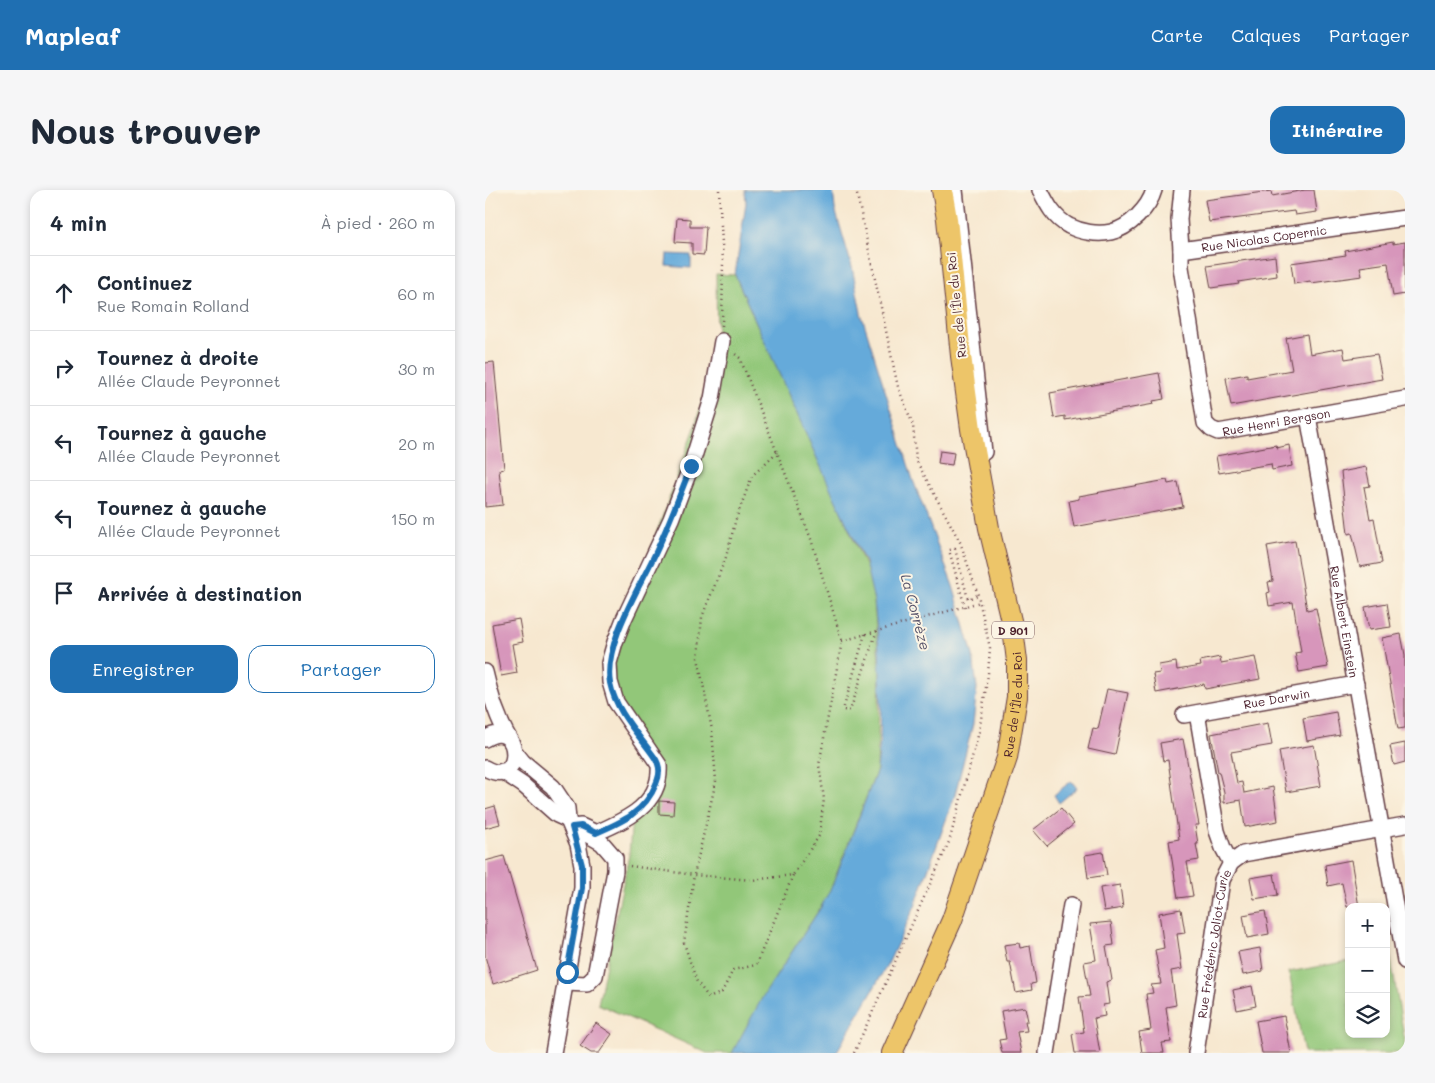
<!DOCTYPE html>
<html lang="fr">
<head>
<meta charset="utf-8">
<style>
	body { margin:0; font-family:Mali,sans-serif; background:#f6f6f7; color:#1f2937 }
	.controls { position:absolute; right:15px; bottom:15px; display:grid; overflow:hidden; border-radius:10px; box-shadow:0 2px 8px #0003 }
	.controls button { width:45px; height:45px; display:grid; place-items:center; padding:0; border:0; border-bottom:1px solid #e0e1e3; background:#fff; color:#1f2937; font:25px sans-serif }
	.stop { position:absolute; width:15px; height:15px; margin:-11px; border:4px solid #1f6fb2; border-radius:50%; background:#fff }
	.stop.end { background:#1f6fb2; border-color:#fff; box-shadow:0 1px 5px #0008 }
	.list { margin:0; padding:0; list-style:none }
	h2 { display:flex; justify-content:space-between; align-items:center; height:65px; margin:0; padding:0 20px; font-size:21px }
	h2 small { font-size:16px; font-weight:400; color:#747a83 }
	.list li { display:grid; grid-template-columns:32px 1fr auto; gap:15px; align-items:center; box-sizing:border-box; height:75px; padding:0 20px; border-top:1px solid #e0e1e3 }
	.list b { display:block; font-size:19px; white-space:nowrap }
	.list p { margin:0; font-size:16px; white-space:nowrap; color:#747a83 }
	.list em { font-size:16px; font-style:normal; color:#747a83 }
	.actions { display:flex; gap:10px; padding:15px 20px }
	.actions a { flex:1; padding:11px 0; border:1px solid #1f6fb2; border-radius:15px; text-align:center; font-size:18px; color:#1f6fb2 }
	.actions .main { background:#1f6fb2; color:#fff }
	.icon { flex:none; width:28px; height:28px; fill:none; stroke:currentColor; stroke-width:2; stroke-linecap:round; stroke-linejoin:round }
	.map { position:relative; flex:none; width:920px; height:863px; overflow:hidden; border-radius:15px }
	header { display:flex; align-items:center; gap:30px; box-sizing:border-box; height:70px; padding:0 25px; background:#1f6fb2; color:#fff }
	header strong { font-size:24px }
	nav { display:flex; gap:28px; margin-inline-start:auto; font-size:18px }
	.intro { display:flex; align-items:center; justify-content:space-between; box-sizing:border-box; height:120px; padding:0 30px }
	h1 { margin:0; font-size:35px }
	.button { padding:12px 22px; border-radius:15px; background:#1f6fb2; color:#fff; font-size:18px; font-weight:700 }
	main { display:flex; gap:30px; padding:0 30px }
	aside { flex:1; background:#fff; border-radius:15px; box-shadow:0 2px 8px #0003 }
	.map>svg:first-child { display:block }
	.green { fill:#92c779; stroke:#6e7352 }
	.water { fill:#65aada; stroke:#586482 }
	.building { fill:#d796bb }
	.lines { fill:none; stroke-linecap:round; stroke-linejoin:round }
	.minor-casing { stroke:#643d44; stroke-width:18 }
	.major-casing { stroke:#643d44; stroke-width:22 }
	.path { stroke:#643d44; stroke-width:2.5; stroke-dasharray:1 4; stroke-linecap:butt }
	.minor { stroke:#fff; stroke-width:15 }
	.major { stroke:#edc569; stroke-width:20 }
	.route { stroke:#1f6fb2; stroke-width:6 }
	.labels { text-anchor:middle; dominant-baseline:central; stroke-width:4; stroke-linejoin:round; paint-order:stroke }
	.shield { fill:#fcf5e5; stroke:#7f5f63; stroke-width:1 }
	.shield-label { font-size:11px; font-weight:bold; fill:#4a1f2b }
	.street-label { font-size:12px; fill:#4a1f2b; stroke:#fcf5e5 }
	.water-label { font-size:14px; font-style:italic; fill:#535068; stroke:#fcf5e5 }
</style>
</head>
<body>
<header>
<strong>Mapleaf</strong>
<nav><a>Carte</a><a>Calques</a><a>Partager</a></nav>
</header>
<div class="intro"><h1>Nous trouver</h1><a class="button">Itinéraire</a></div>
<main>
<aside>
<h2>4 min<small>À pied · 260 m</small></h2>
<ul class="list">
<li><svg class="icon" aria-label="ahead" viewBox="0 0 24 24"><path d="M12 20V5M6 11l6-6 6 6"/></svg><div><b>Continuez</b><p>Rue Romain Rolland</p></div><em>60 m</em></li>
<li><svg class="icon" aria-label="right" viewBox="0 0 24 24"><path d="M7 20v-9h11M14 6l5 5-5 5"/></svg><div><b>Tournez à droite</b><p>Allée Claude Peyronnet</p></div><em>30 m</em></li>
<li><svg class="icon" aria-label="left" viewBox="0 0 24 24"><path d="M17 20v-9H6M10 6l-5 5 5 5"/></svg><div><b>Tournez à gauche</b><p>Allée Claude Peyronnet</p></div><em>20 m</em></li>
<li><svg class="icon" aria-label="left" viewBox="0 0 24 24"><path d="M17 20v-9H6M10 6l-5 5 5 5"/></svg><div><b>Tournez à gauche</b><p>Allée Claude Peyronnet</p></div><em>150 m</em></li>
<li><svg class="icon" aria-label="arrive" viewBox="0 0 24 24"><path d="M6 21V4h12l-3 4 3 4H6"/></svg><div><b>Arrivée à destination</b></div></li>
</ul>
<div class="actions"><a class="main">Enregistrer</a><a>Partager</a></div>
</aside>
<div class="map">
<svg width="920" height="863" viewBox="0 0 920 863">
	<rect width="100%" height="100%" fill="#fcf5e5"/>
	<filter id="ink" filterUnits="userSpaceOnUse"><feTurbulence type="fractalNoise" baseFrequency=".02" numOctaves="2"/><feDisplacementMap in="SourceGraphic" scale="10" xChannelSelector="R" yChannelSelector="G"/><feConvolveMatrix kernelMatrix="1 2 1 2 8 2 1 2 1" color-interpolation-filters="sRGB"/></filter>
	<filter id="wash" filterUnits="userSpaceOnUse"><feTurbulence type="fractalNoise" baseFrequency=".0096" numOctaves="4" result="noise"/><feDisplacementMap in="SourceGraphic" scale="20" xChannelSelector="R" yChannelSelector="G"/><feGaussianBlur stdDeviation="1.12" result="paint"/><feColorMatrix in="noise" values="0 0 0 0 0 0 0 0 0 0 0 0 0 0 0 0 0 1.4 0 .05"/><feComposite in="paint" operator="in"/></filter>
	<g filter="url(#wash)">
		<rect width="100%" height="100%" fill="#f7e8d0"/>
		<!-- green -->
		<path class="green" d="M231,84L250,85L384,384L389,411L395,483L392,580L343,706L292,785L248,863H222L113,814L144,665L148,616L164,597L166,578L118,471L162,369L209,240L232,157Z
			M905,764L920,852V863H819L804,782L864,771V844H901V765Z"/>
		<!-- water -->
		<path class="water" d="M260,0H348L350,19L367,77L376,123L428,290L468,396L488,465L492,498L488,534L469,608L430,716L403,774L351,863H247L277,808L336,717L349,692L392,580L395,550L396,517L394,460L389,411L380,372L351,311L250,85L261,13Z
			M182,64L206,65V78L181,76Z
			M586,591L592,598L574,613L569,605Z"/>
		<g id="blocks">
			<!-- building -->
			<path class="building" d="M820,0H829L832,22L810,25L809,21L724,32L720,10L786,1L787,6Z
				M192,28L205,29V37H221L219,65L207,64V53L190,52Z
				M908,52V54L920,52V104L908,106L903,73L875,77L877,86L826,93L825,91L809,94L806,73L861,65L860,61Z
				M790,66L792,86L753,92L754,94L726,98L722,76Z
				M822,144L825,164L858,158L860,169L892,164L897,189L746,216L741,188L762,184V188L807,180L801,148Z
				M9,172L19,279L14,280L18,315L0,317V173Z
				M674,183L679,209L668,211L669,214L580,230V226L569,228L565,203Z
				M791,255L792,258L804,255L807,276L787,280L786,274L734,283L731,266Z
				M455,261L469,263L467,275L453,273Z
				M881,277L885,296L879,297L885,329L889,328L897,373L875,377L867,343L863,344L856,282Z
				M682,290L683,294L693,292L698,317L589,337L584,311L594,309V306Z
				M810,351L822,420L831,418L843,477L814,482L810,463L816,462L808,412L784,416L782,403L785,402L783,392L788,391L782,356Z
				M902,413L906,437L884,440L880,417Z
				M34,429L38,452L27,454L32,483L16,486L7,434Z
				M916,444L920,465V538L913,539L897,448Z
				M735,467L736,473L770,467L775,489L720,499L719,494L671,503L668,484L675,483L674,475L691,472L692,480L716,476L715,471Z
				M622,499L643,503L630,565L603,559L608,538L613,539Z
				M851,522L855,545L822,551L818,528Z
				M783,533L787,555L746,562L752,593L757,592L759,603L788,597L793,631L760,637L756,610L739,613V602L734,582H733L726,544Z
				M698,549L714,635H710L713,654H711L714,670L702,672L708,706L693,708L684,651L694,649L683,570L678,571L675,553Z
				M920,553V572L909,575L905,556Z
				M829,555L836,596L801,602L794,561Z
				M174,611L189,612L188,625L174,624Z
				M10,616L15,634L0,638V619Z
				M576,618L589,634L562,656L548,640Z
				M618,662L622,685L603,688L600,665Z
				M19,666L52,780L8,794L0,766V671Z
				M866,670L874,717H862L857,693L843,696L840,675Z
				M789,684L793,705L769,709L765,688Z
				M635,695L638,718L619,721L615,698Z
				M696,719L700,743L692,744L697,779L686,781L691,815L681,817L686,852L677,853L679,863H657L654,842L666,840L661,804L668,803L666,795L676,794L670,760L679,758L674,723Z
				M780,721L784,744L762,748L758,725Z
				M626,732L629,755L621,756L627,790L621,792L624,814L618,815L620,826L609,828L615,863H590L587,844L599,842L594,807L605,806L599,772L611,770L605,734Z
				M534,753L535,758L545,756L551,793L546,794L547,800L531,803L525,772H522L519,755Z
				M775,758L778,781L758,785L753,762Z
				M767,796L771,816L752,820L748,800Z
				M540,817L543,831H540L542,841L532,842L536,863H517L514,850L521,849L516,821Z
				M799,826L806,863H777L771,831Z
				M111,833L127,844L114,863H106L95,856Z"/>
		</g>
	</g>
	<g filter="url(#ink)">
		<use href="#blocks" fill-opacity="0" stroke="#643d44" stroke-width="1"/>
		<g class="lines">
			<!-- minor casing -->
			<g class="minor-casing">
				<g id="minor">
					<path d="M470,0L499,262"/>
					<path d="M555,0C562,14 569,28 584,36C596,42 612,45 626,42C644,38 664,18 669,0"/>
					<path id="s1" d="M697,0L694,29L696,60L920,28"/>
					<path id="s2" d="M696,60V77L720,233L726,239L733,242L920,209"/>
					<path id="s3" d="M823,226L920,771"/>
					<path d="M0,482C6,507 12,528 25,550"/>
					<path d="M712,523L732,641L738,658L746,673"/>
					<path id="s4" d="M699,525L871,494"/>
					<path d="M0,549C37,525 40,601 0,578"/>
					<path d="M30,562L38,572L68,597L82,618L83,630L93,654L97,675V698L68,863"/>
					<path d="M17,581L38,595L72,625L83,630"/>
					<path d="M87,637L96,636L111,643C141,630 177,614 174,575L131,512L125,492L124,473L130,452L139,429L186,329L206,276L227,209L237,151"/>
					<path d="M80,793L102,794L110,786L130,681V668L117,653L98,642"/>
					<path d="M562,863L586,715"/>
					<path id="s5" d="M711,863L737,690L746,673L758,664L920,635"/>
				</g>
			</g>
			<!-- major casing -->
			<g class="major-casing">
				<g id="major">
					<path id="s6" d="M407,863L467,730L522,568L532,507V471L528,439L504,338L486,239L476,166L462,29L457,0"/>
				</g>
			</g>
			<!-- path -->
			<path class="path" d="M234,0L238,71L237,136
				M292,262L267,286L251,329L241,367L217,427L213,468L227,540L231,591L209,685L199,753L212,792L224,808L237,802L248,780L271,775L308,685
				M480,417L464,360L470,359L483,409L493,405
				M380,444L358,520L365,521L392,440
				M357,451L495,412
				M145,676L209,685L267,690L308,685L334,646L339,609L334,575L357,451L326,349L255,168L250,164
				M369,863L464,652L494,542L503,484L505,458L493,405L475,352L431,270L428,235L413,197L371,0"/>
			<!-- minor -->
			<use href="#minor" class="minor"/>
			<!-- major -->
			<use href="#major" class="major"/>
		</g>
	</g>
	<g class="lines" filter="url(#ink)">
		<!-- route -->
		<path class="route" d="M82,782L97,698V675L87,637L96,636L111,643C137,632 160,622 171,594C175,585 176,577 170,568C154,545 131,522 125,493C118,455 155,397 171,362C184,334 195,305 206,276"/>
	</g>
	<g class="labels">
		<!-- shield labels -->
		<rect class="shield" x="507" y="431.5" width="42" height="17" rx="4"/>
		<g class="shield-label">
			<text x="528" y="440">D 901</text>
		</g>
		<!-- street labels -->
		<g class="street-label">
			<text stroke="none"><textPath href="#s1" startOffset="144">Rue Nicolas Copernic</textPath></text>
			<text transform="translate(471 115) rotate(-96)">Rue de l'Île du Roi</text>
			<text stroke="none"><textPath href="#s2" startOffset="250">Rue Henri Bergson</textPath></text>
			<text stroke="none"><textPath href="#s3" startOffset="209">Rue Albert Einstein</textPath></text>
			<text stroke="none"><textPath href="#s4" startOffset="94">Rue Darwin</textPath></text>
			<text stroke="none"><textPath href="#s6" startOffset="371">Rue de l'Île du Roi</textPath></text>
			<text stroke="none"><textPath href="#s5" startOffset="111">Rue Frédéric Joliot-Curie</textPath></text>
		</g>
		<!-- water labels -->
		<g class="water-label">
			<text transform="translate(431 422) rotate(75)">La Corrèze</text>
		</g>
	</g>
</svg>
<div class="controls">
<button>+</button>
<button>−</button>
<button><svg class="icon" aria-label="layers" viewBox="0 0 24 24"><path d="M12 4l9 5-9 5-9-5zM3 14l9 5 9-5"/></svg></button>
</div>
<div class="stop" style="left:82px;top:782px"></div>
<div class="stop end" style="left:206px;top:276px"></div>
</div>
</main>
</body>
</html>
